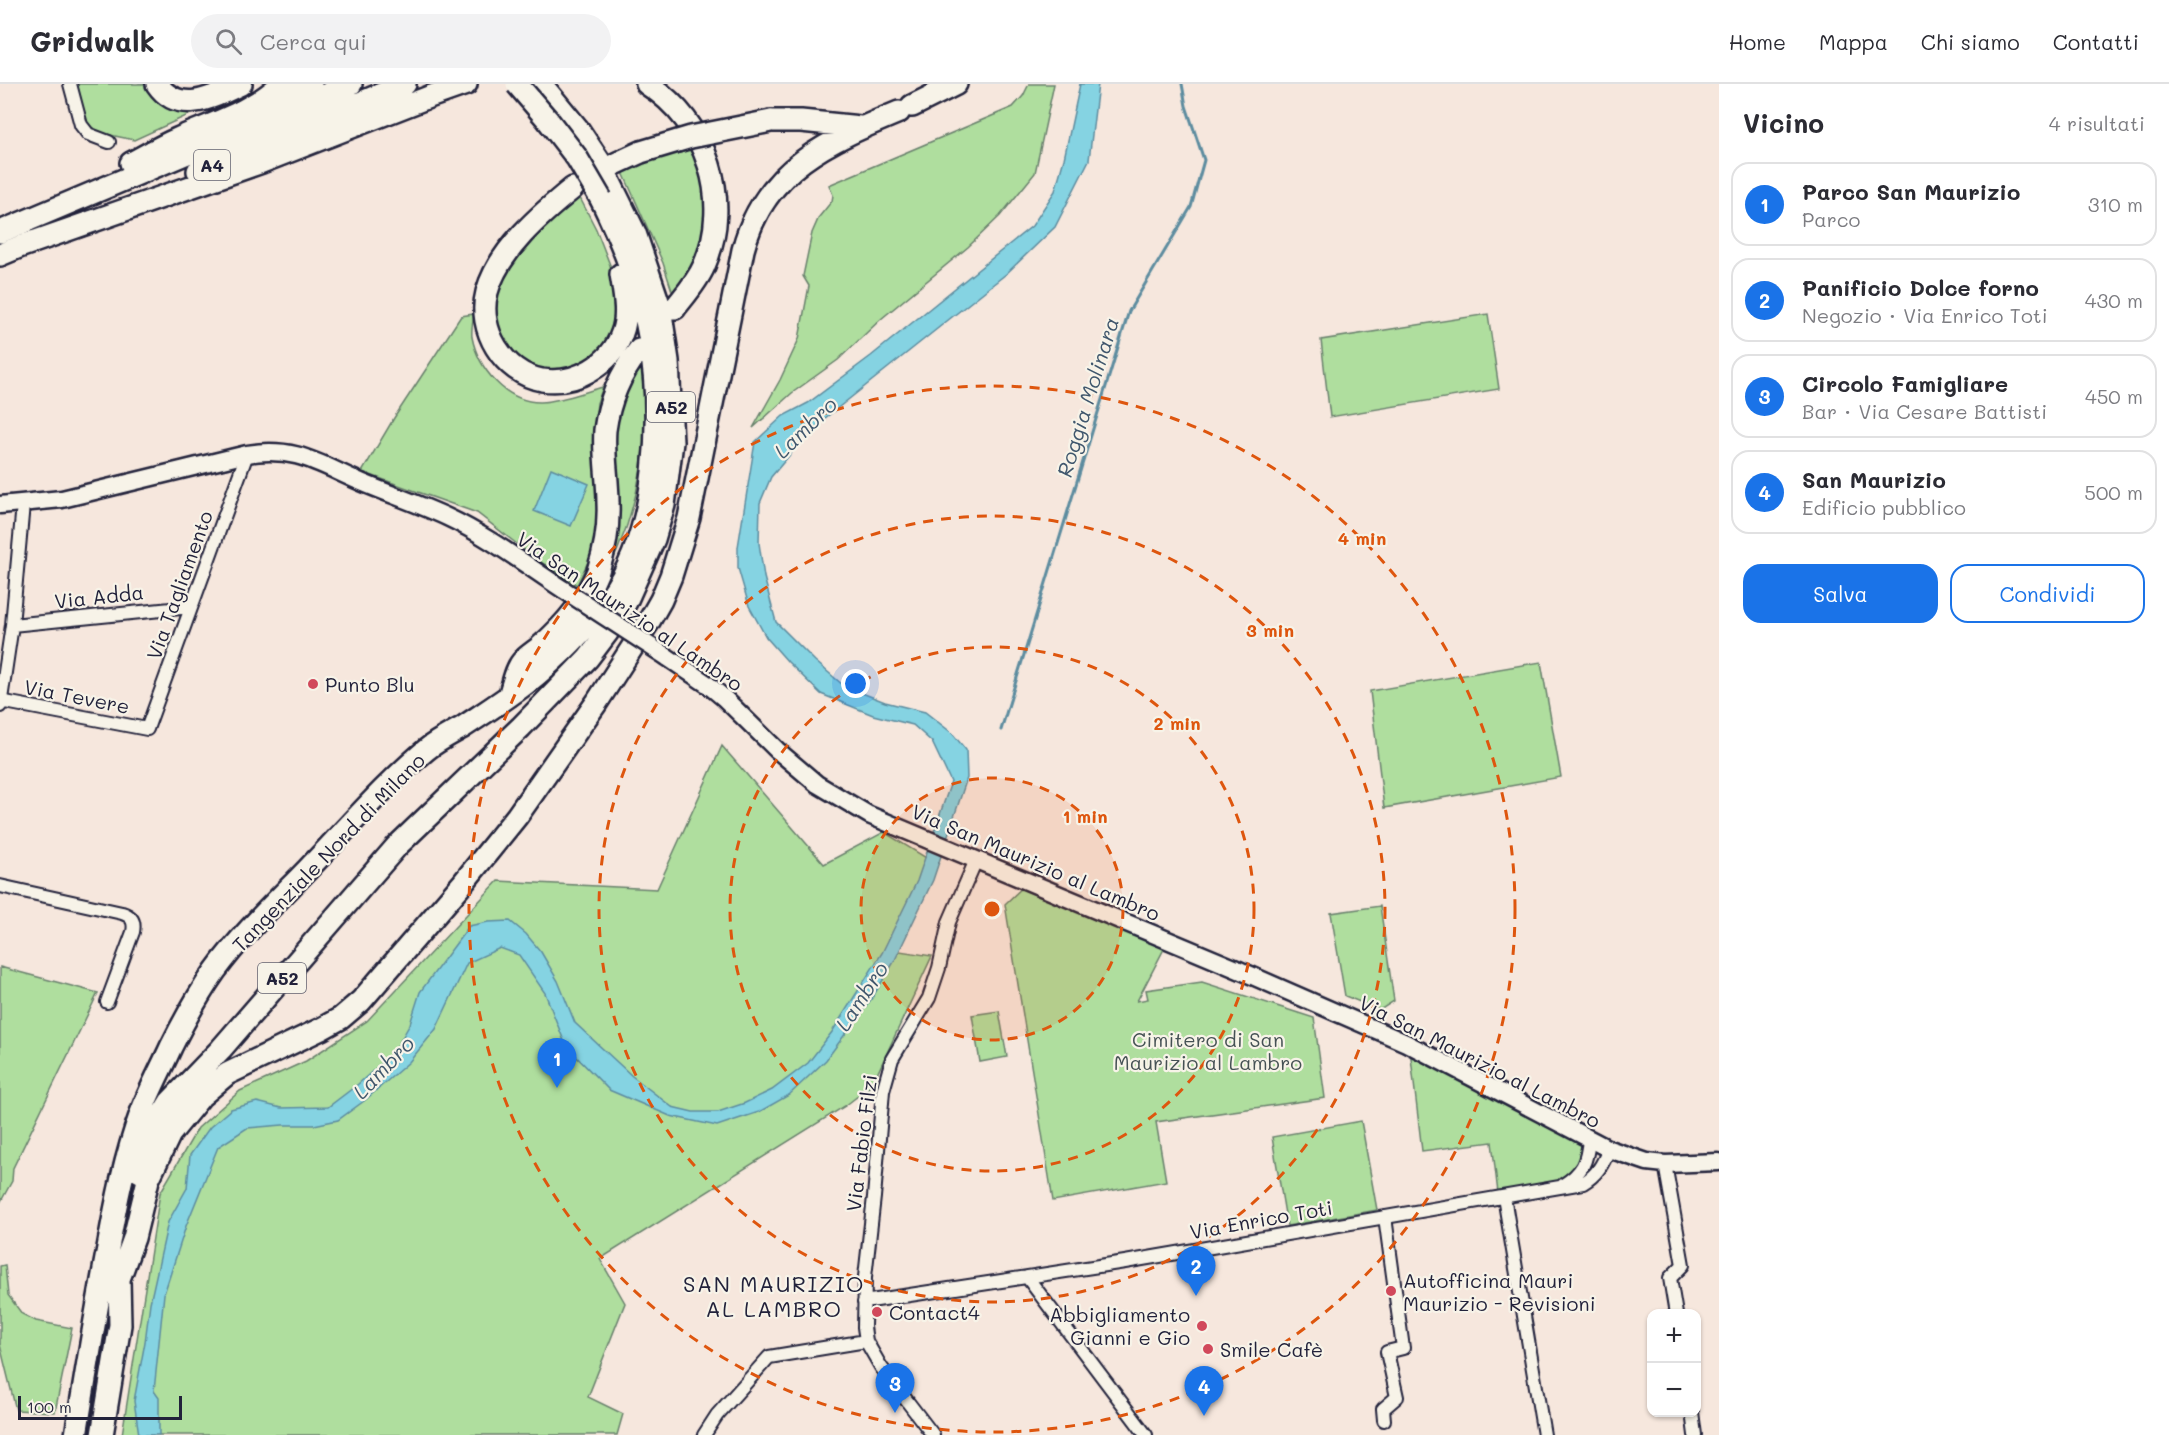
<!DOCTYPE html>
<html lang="it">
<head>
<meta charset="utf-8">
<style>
	body { margin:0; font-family:Mali,sans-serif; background:#f2f2f3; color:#2b2b33 }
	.controls { position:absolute; right:18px; bottom:18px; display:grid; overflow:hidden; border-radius:12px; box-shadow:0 2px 4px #0004 }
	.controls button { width:54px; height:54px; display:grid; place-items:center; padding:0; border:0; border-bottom:2px solid #e1e1e2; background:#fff; color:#2b2b33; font:30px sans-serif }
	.scale { position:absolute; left:18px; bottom:15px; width:164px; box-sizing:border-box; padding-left:6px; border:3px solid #22223b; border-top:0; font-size:16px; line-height:21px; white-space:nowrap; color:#22223b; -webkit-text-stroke:4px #f7f3e8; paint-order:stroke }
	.you { position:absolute; left:856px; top:600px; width:21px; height:21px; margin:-15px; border:4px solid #fff; border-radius:50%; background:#1a73e8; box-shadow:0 0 0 9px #1a73e833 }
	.badge { display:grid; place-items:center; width:39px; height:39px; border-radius:50%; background:#1a73e8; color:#fff; font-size:20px; font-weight:700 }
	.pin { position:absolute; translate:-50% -50px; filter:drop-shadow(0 2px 3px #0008) }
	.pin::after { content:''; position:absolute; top:32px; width:21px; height:18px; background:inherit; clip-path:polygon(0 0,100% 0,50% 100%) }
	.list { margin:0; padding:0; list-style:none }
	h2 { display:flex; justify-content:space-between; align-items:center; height:78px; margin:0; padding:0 24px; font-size:26px }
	h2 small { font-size:20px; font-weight:400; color:#7c7c81 }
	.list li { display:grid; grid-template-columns:39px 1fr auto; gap:18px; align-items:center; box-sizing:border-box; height:84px; margin:0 12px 12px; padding:0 12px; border:2px solid #e1e1e2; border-radius:18px }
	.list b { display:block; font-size:22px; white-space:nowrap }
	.list p { margin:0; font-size:20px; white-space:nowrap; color:#7c7c81 }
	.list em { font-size:20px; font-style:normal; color:#7c7c81 }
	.actions { display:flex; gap:12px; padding:18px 24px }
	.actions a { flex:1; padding:14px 0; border:2px solid #1a73e8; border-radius:18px; text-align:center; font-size:21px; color:#1a73e8 }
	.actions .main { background:#1a73e8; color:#fff }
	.icon { flex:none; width:33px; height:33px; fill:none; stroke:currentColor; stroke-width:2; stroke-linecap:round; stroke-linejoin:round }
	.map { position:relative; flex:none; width:1719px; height:1351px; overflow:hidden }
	header { display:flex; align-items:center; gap:36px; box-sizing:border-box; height:84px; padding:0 30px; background:#fff; border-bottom:2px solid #e1e1e2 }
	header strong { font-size:28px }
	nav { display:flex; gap:33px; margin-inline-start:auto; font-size:21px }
	.search { width:420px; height:54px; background:#f2f2f3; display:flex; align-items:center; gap:15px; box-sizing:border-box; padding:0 21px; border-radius:33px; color:#7c7c81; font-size:22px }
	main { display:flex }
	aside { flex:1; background:#fff }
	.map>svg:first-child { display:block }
	.green { fill:#afde9e; stroke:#68806c; stroke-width:1.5 }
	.water { fill:#85d3e2; stroke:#5d8c9f; stroke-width:1.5 }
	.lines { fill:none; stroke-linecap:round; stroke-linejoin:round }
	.stream { stroke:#5d8c9f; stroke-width:3 }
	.street-casing { stroke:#22223b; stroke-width:16 }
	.secondary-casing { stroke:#22223b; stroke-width:21 }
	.highway-casing { stroke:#22223b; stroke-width:26 }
	.street { stroke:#f7f3e8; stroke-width:12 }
	.secondary { stroke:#f7f3e8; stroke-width:16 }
	.highway { stroke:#f7f3e8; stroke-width:21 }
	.secondary-bridge-casing { stroke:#22223b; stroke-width:21; stroke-linecap:butt }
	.highway-bridge-casing { stroke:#22223b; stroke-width:26; stroke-linecap:butt }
	.secondary-bridge { stroke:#f7f3e8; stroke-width:16 }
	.highway-bridge { stroke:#f7f3e8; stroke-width:21 }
	.ring { fill:none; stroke:#de560e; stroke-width:3; stroke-dasharray:10 8 }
	.poi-dot { fill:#d1495b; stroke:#f7f3e8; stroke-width:2 }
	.labels { text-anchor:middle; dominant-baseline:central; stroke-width:4.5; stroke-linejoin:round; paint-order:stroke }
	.shield { fill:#f7f3e8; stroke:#62616f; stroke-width:1.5 }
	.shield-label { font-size:18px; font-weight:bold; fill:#22223b }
	.street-label { font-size:20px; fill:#22223b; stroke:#f7f3e8 }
	.poi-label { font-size:20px; fill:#22223b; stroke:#f7f3e8; text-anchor:start }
	.park-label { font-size:20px; fill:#455154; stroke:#f7f3e8 }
	.water-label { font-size:21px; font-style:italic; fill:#40576d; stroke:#f7f3e8 }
	.quarter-label { font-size:22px; letter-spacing:1.5px; fill:#22223b; stroke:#f7f3e8 }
	.centre { fill:#de560e; stroke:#f7f3e8; stroke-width:3 }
	.ring-label { font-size:18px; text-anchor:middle; font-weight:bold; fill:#de560e; stroke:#f7f3e8; stroke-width:4.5; stroke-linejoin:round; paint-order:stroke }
</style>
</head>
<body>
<header>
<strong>Gridwalk</strong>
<div class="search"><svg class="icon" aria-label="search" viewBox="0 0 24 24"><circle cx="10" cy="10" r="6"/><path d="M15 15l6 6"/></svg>Cerca qui</div>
<nav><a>Home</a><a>Mappa</a><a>Chi siamo</a><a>Contatti</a></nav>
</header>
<main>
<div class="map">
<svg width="1719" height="1351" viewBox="0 0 1719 1351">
	<rect width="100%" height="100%" fill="#f6e7dd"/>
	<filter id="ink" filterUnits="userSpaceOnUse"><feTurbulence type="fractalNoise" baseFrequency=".0167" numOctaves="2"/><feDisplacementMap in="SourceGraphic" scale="12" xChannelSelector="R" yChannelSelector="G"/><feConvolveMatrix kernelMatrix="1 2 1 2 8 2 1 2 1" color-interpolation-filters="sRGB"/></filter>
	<g filter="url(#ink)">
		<!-- green -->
		<path class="green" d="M77,0H150L195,24V28L134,56L96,48L86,37Z
			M1029,0H1054L1035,89L1000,132L968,163L881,235L838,276L792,309L753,344L780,296L799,255L809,202L803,192L812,149L819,133L832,117L833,111L829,101L1013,23L1023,12Z
			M696,58L711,133L697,181L674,213L663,179L621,84Z
			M579,112L596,145L610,181L621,224L606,265L570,287L548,289L527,283L496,254L489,214L534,143Z
			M474,230C473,237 471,246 472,253C478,284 506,319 541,318C561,317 584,308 603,303L597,319L593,357L600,425L594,465L577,501L539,477L477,429L362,388L394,334L461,232Z
			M1488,230L1499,305L1330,333L1321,256Z
			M640,278C654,362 636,441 594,514L612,366L621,313Z
			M1541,578L1561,693L1384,724L1370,607Z
			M722,662L824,780L884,748L933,778L893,866L932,872L872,1001L845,1022L600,1175L625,1219L588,1313L623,1330L617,1351H122L160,1109L198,1044L240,1007L306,977L367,937L498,797L657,805Z
			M1027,799L1166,861L1137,917L1148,915L1146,906L1202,898L1314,934L1325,1014L1156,1038L1166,1097L1053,1117L1005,820Z
			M1380,822L1394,917L1380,926L1345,912L1331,829Z
			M0,883L98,909L13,1084L12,1097L0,1119Z
			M999,927L1007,973L980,978L972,931Z
			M1410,965L1581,1054C1586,1071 1582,1084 1567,1095C1558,1101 1511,1106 1498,1109L1492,1058L1422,1067Z
			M1361,1037L1377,1126L1287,1142L1272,1053Z
			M5,1181L8,1211L22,1230L36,1237L72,1244L55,1328L16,1326L0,1261V1182Z"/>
		<!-- water -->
		<path class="water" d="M1080,0H1098L1089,76L1055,143L1006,190L824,335L793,367L771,393L760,419L759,459L764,493L776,538L815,577L850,607L862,609L885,618L925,628L952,649L966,666L967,694L933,796L894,878L872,914L826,976L789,1011L759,1028L717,1042L670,1032L609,1006L566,962L545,909L519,871L500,864L467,879L436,945L409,978L364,1017L338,1036L314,1041H283L247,1044L218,1063L186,1142L164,1210L154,1307L159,1314V1351H139L134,1317L145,1258L150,1219L168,1138L187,1104L190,1071L210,1043L231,1025L257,1018L281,1024L328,1023L357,1001L394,968L410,940L420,908L469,842L488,838L510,837L526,850L541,868L558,897L575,939L632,992L672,1023L693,1028H718L745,1019L772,1006L808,979L832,948L882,869L917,797L951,698L932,658L913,641L873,631L821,610L788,578L766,553L749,522L738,484V463L755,358L783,332L808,319L871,272L1032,142L1055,107L1064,75Z
			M551,384L589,400L571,442L534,427Z"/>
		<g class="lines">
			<!-- stream -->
			<path class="stream" d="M1001,646L1129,227L1191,123L1204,76L1186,22L1182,0"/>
			<!-- street casing -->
			<g class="street-casing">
				<path id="street" d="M70,0L81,41L88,50L109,58
					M12,541L191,523
					M0,617L147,645L247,370
					M0,622L12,541L23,420
					M0,802L122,829C132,832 135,838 133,848L107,918
					M1665,1080L1683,1181L1670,1194L1676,1230
					M1563,1101C1583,1088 1587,1078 1589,1055
					M1504,1113L1544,1351
					M1027,1193L1146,1351
					M864,1218L1125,1178L1583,1099C1597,1091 1603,1080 1609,1065
					M1692,1328L1695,1351
					M1384,1336L1383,1325L1397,1313L1387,1268L1403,1264L1385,1133
					M704,1351L717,1331L769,1273L866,1257
					M933,1351L881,1283L866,1257L864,1243L865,1193L874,1113L883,1007L892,975L929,914L939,884L949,838L976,776"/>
			</g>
			<!-- secondary casing -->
			<g class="secondary-casing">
				<path id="secondary" d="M0,421L62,415L247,370C296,362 319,380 361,398C389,410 419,420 447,433C488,452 526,481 564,506
					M667,573L707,600L724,614L777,666L817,700L869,731L1239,886L1406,959L1609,1065L1647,1078L1665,1080L1719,1078"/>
			</g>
			<!-- highway casing -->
			<g class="highway-casing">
				<path id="highway" d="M157,0C179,32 214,13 241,0
					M647,0C707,38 733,116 704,182C697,198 685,211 675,224
					M267,19L311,0
					M912,22L956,0
					M771,37H801L860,43
					M131,79C146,71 161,62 177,55C213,39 252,28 281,0
					M615,80L641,68
					M198,87L405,0
					M573,104C541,130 498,167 487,208C477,245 503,289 542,296C575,301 611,281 622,249C629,231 624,209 621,190
					M0,148L351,0
					M19,163L262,78L429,13L466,0
					M0,171L31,158
					M509,612C513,602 515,586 522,578C527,572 534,568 540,563C564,542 586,517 598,487C605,466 609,442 608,419C608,395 603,370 605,346C609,316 621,289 639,266
					M140,1088L154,1044L170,1018L221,965L397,762L521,643L588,574L607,549L626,518L654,455L664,421L672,358L668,277L660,223L635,149L600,78L578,45L541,0
					M76,1351C86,1289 96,1226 108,1164C116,1119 125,1073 141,1029C149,1007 161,985 171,963C184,937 198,911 215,887C242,850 276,818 308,785C347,745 383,702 426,666C437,657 451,650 463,643C490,625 516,609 540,588C565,566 591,540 610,513C659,445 663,332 649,252C641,204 622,158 601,115
					M102,1351L120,1241L119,1195L134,1154L148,1096L170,1050L201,1012L227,990L321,945L341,934L361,917L463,799L517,732L597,618L648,539L661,516L671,492L689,434L743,166C764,84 829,57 899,28"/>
			</g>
			<!-- street -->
			<use href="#street" class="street"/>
			<!-- secondary -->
			<use href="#secondary" class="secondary"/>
			<!-- highway -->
			<use href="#highway" class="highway"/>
			<!-- secondary-bridge casing -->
			<g class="secondary-bridge-casing">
				<path id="secondary-bridge" d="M564,506L667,573"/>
			</g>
			<!-- highway-bridge casing -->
			<g class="highway-bridge-casing">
				<path id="highway-bridge" d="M517,0L547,35L577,74L601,115
					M641,68L691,53L771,37"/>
			</g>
			<!-- secondary-bridge -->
			<use href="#secondary-bridge" class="secondary-bridge"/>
			<!-- highway-bridge -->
			<use href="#highway-bridge" class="highway-bridge"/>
		</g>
	</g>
	<!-- distance rings -->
	<circle cx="992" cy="825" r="131" fill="#de560e" fill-opacity=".12"/>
	<g class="ring">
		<circle cx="992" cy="825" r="131"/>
		<circle cx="992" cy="825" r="262"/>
		<circle cx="992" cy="825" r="393"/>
		<circle cx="992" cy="825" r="523"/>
	</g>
	<!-- markers -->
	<g class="poi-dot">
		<circle cx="313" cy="600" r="6"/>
		<circle cx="1391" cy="1207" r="6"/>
		<circle cx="877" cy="1228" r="6"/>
		<circle cx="1202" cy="1242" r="6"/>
		<circle cx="1208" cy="1265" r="6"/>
	</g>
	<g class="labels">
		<!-- shield labels -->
		<g class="shield">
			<rect x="194" y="66" width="36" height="30" rx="4.5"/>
			<rect x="647" y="308" width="48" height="30" rx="4.5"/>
			<rect x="258" y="879" width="48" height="30" rx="4.5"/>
		</g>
		<g class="shield-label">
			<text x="212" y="81">A4</text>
			<text x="671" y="323">A52</text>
			<text x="282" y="894">A52</text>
		</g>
		<!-- street labels -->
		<g class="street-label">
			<text transform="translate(179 501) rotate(-70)">Via Tagliamento</text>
			<text transform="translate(99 512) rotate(-6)">Via Adda</text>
			<text transform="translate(630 527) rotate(34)">Via San Maurizio al Lambro</text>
			<text transform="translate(77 612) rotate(11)">Via Tevere</text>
			<text transform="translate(328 768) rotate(-46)">Tangenziale Nord di Milano</text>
			<text transform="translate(1036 778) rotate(23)">Via San Maurizio al Lambro</text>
			<text transform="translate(1480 977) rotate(27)">Via San Maurizio al Lambro</text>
			<text transform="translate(861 1059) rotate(-83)">Via Fabio Filzi</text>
			<text transform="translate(1261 1135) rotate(-10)">Via Enrico Toti</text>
		</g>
		<!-- poi labels -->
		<g class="poi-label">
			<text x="325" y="600">Punto Blu</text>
			<text x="1403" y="1196">Autofficina Mauri<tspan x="1403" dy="23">Maurizio - Revisioni</tspan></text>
			<text x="889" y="1228">Contact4</text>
			<text x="1190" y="1230" text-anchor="end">Abbigliamento<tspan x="1190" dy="23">Gianni e Gio</tspan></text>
			<text x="1220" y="1265">Smile Cafè</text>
		</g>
		<!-- park labels -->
		<g class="park-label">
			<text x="1208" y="955">Cimitero di San<tspan x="1208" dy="23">Maurizio al Lambro</tspan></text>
		</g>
		<!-- water labels -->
		<g class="water-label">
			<text transform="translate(1087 313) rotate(-73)">Roggia Molinara</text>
			<text transform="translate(805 343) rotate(-44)">Lambro</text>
			<text transform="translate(861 912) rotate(-57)">Lambro</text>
			<text transform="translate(383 983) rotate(-46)">Lambro</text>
		</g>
		<!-- quarter labels -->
		<g class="quarter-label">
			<text x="774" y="1199">SAN MAURIZIO<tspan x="774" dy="25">AL LAMBRO</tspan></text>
		</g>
	</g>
	<circle cx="992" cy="825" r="9" class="centre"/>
	<g class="ring-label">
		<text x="1362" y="461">4 min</text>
		<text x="1270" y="553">3 min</text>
		<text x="1177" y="646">2 min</text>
		<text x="1085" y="739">1 min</text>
	</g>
</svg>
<div class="controls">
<button>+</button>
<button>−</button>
</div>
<div class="scale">100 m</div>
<div class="you"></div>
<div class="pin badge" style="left:557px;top:1004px">1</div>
<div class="pin badge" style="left:1196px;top:1212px">2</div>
<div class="pin badge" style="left:895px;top:1329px">3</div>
<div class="pin badge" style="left:1204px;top:1332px">4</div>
</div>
<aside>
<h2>Vicino<small>4 risultati</small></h2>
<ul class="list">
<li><span class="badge">1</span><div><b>Parco San Maurizio</b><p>Parco</p></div><em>310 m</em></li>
<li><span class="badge">2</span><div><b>Panificio Dolce forno</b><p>Negozio · Via Enrico Toti</p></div><em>430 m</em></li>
<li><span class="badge">3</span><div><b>Circolo Famigliare</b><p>Bar · Via Cesare Battisti</p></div><em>450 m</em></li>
<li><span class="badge">4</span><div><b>San Maurizio</b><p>Edificio pubblico</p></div><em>500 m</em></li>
</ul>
<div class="actions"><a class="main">Salva</a><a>Condividi</a></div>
</aside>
</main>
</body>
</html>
